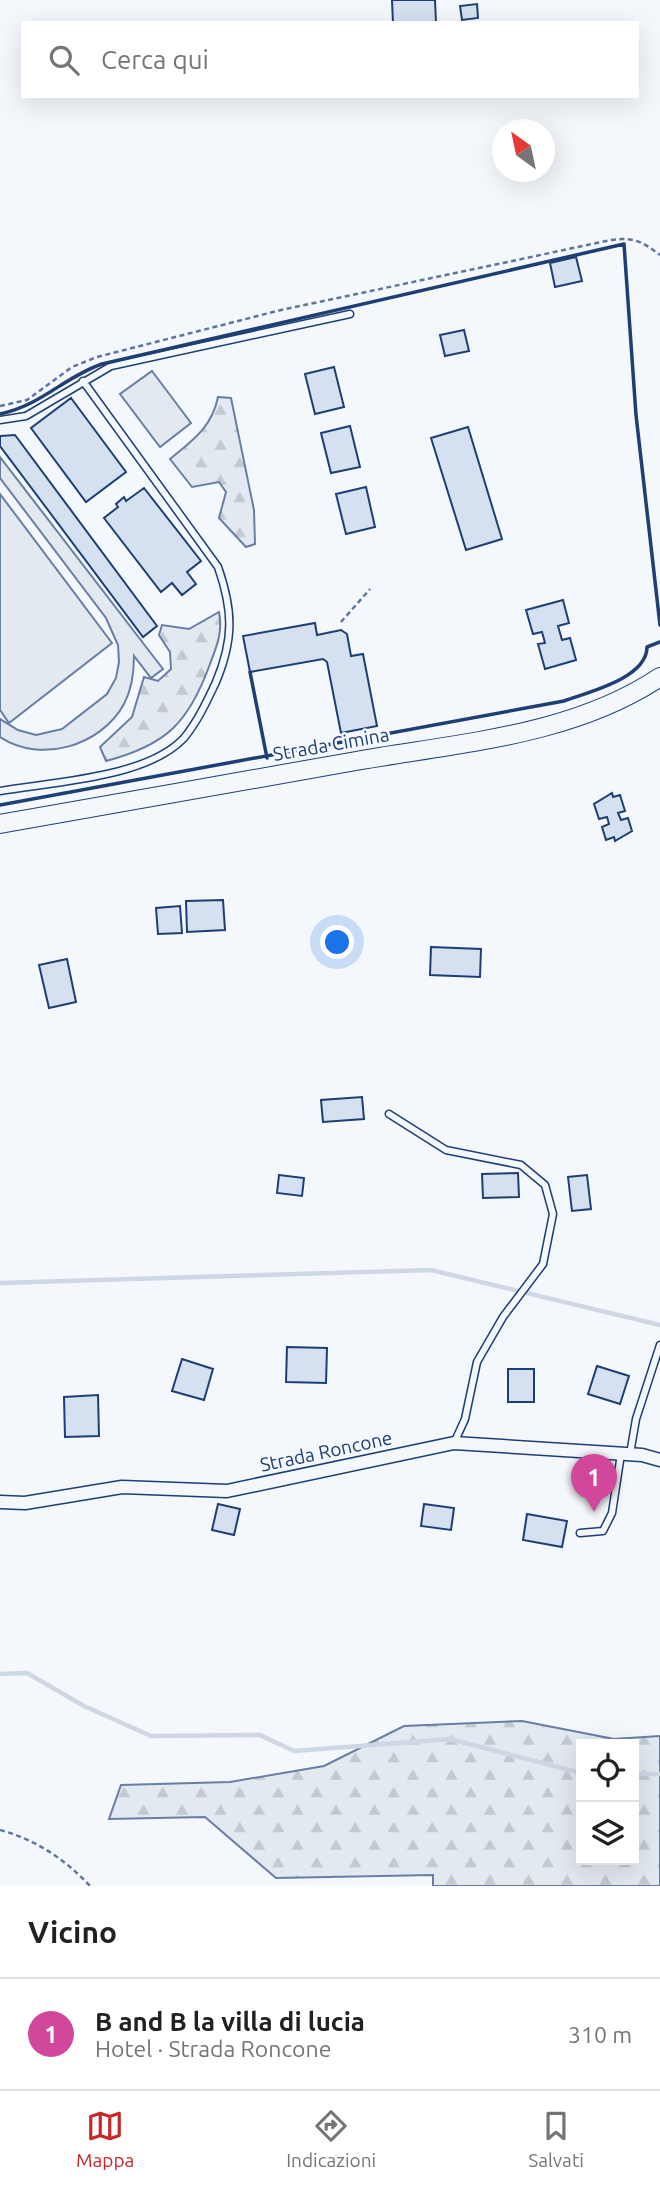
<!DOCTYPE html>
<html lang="it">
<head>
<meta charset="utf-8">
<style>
	body { margin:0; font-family:Ubuntu,sans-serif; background:#f2f2f2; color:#202124 }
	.controls { position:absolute; right:21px; bottom:21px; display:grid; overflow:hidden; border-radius:0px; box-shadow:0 7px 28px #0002 }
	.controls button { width:63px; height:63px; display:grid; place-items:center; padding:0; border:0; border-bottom:2px solid #e0e0e0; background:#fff; color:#202124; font:35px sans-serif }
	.compass { position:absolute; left:492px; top:119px; width:63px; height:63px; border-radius:50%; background:#fff; box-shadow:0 7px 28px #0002; rotate:327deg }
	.you { position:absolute; left:338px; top:943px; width:24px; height:24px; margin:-18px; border:5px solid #fff; border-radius:50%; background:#1a73e8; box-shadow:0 0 0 10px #1a73e833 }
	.badge { display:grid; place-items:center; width:46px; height:46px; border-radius:50%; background:#c62828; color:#fff; font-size:23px; font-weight:700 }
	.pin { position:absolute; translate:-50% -58px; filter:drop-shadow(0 2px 4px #0008) }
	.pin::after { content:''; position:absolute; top:37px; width:24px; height:21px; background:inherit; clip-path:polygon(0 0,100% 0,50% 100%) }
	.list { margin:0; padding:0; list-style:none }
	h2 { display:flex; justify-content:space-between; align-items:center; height:91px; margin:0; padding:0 28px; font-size:30px }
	h2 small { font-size:23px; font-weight:400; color:#757577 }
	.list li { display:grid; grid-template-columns:46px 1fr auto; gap:21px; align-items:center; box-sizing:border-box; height:112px; padding:0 28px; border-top:2px solid #e0e0e0 }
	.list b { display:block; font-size:26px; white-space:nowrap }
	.list p { margin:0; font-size:23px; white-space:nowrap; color:#757577 }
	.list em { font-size:23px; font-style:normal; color:#757577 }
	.icon { flex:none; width:38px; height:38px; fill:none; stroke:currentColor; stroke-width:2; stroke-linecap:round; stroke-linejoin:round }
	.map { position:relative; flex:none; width:660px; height:1886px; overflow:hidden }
	.search { position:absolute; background:#fff; box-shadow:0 7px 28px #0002; left:21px; right:21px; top:21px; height:77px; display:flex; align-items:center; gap:18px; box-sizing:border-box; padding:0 24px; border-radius:0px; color:#757577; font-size:26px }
	.sheet { height:203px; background:#fff }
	nav { display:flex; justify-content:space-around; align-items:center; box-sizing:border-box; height:98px; border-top:2px solid #e0e0e0; background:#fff; font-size:19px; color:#757577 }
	nav a { display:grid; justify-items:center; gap:4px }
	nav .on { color:#c62828 }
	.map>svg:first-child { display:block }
	.forest { fill:url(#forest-firs); stroke:#687fa3; stroke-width:2; fill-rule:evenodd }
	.pitch { fill:#e3e9f0; stroke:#687fa3; stroke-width:2 }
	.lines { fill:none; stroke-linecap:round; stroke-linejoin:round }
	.stream { stroke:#cfd7e4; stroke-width:4.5 }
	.building { fill:#d5e0f0; stroke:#1d3f73; stroke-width:2 }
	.service-casing { stroke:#1d3f73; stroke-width:9 }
	.minor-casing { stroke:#1d3f73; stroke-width:15 }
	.secondary-casing { stroke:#1d3f73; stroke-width:20 }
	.path { stroke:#5e769c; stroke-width:2.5; stroke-dasharray:5 3.5; stroke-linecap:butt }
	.service { stroke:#f4f7fb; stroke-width:6 }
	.minor { stroke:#f4f7fb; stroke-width:12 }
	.secondary { stroke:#f4f7fb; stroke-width:18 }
	.wall { stroke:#1d3f73; stroke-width:3.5 }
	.labels { text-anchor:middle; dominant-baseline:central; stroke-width:5; stroke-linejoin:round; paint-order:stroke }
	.street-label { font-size:19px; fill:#1d3f73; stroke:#f4f7fb }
</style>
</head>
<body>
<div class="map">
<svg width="660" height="1886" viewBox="0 0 660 1886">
	<defs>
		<pattern id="forest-firs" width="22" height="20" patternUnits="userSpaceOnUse" patternTransform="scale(1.75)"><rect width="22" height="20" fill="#e3e9f0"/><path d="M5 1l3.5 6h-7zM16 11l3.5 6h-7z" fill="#c2c9d1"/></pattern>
	</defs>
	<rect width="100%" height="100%" fill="#f4f7fb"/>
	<!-- forest -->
	<path class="forest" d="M218,397L231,398L254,510L255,544L246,547L219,518L226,492L219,482L192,487L170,459C193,440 212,427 218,397Z
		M219,612C223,631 217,646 210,664C189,722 167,745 106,761L100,747L132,717L144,677L158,681L171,669L170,652L159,635L162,625L189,629Z
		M522,1721L614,1739L660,1736V1886H433V1875L276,1878L205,1817L109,1819L121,1785L230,1782L324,1766L404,1726ZM634,1744V1860H581V1744Z"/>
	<!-- pitch -->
	<path class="pitch" d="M152,371L191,423L160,447L120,394Z
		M0,457L163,669L151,678L134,656C134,672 132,689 124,704C101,746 41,764 0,737V719L18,730L36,735L62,729L107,694L116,678L119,662L118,645L106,618L0,478Z
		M0,494L112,643L9,723L0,710Z"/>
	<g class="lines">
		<!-- stream -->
		<path class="stream" d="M0,1283L431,1270L660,1325
			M0,1674L27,1673L84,1706L151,1736L260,1735L294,1751L450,1739L581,1773
			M634,1774H660"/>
	</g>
	<!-- building -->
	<path class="building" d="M392,0H435L436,23H393Z
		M477,4L478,18L462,20L460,6Z
		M576,257L582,281L555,287L550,263Z
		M464,330L469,351L445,356L440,335Z
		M334,367L344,407L315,414L305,374Z
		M71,398L126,472L86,502L31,428Z
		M350,426L360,467L331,473L321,433Z
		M468,427L502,539L466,550L431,438Z
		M15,435L157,626L143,637L0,446V436Z
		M366,487L375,527L346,534L336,494Z
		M144,488L201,561L187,572L196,584L182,595L172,583L161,592L104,518L118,507L116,504L124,497L126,501Z
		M563,600L569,623L558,626L562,640L570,638L576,660L545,669L538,644L545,643L542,632L533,634L526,610Z
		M315,623L317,635L341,630L347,634L351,656L363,654L377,726L341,733L327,662L323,659L250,672L243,636Z
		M612,793L613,797L620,795L625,811L618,813L621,820L628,818L632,831L615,841L614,837L606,840L602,827L609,824L607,817L599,819L594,804Z
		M223,900L225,930L187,932L186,901Z
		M180,906L182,933L158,934L156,908Z
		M431,947L481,949L480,977L430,975Z
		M67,959L76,1002L49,1008L39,965Z
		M362,1097L364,1119L323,1122L321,1100Z
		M518,1173L519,1197L483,1198L482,1174Z
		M279,1175L304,1178L302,1196L277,1193Z
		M587,1175L591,1209L572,1211L568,1177Z
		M287,1347L327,1348L326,1383L286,1382Z
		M182,1359L213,1369L204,1400L172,1391Z
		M597,1366L629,1376L620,1404L588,1394Z
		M508,1369H534V1402H508Z
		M98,1395L99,1436L65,1437L64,1397Z
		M218,1504L240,1509L234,1535L212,1530Z
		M424,1504L454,1508L451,1530L421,1526Z
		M527,1514L567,1521L562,1547L523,1540Z"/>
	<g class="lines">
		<!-- service casing -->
		<g class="service-casing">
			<path id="service" d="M0,420L26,416L111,366L350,314
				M0,791C52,782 147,778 184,738C198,721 207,701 216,682C234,639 233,610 218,567L83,381
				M389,1114L446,1150L521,1165L545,1185L553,1214L543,1264L503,1317L477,1362L465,1419L454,1443
				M630,1454L636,1419L660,1345
				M580,1533L603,1531L612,1513L621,1454"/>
		</g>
		<!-- minor casing -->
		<g class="minor-casing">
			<path id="minor" d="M0,1502L25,1503L122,1487L227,1491L454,1443L642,1455L660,1460"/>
		</g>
		<!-- secondary casing -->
		<g class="secondary-casing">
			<path id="secondary" d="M0,824C119,803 237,782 356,761C458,743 572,736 660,677"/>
		</g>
		<!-- path -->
		<path class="path" d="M0,406L27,400L72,367L97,357L281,310L611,240C633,237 642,241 660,255
			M341,622L370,589
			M0,1830C35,1839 66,1860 90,1886"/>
		<!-- service -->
		<use href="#service" class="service"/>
		<!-- minor -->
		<use href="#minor" class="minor"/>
		<!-- secondary -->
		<use href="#secondary" class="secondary"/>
		<!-- wall -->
		<path class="wall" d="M0,414C42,405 64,377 102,364L624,244L636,415L660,625
			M250,672L267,758
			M0,805L564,701C589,692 647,678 647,647L660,642"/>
	</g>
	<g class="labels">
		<!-- street labels -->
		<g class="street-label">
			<text transform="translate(331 744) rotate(-10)">Strada Cimina</text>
			<text transform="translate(326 1451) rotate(-12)">Strada Roncone</text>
		</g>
	</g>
</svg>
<div class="controls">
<button><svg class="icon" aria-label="locate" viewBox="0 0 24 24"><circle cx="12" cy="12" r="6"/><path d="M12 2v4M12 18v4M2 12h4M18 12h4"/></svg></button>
<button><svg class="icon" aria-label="layers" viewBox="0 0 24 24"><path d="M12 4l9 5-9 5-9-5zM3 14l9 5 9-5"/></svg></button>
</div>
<svg class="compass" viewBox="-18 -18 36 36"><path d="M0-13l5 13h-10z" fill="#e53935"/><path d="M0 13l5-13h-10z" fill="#757577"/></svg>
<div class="you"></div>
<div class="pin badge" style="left:594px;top:1512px;background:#d1479c">1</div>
<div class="search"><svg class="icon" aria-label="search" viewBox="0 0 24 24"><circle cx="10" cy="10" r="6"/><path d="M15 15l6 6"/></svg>Cerca qui</div>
</div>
<section class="sheet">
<h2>Vicino<small></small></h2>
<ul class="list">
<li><span class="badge" style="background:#d1479c">1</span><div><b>B and B la villa di lucia</b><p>Hotel · Strada Roncone</p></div><em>310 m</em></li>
</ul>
</section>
<nav>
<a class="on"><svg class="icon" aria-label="map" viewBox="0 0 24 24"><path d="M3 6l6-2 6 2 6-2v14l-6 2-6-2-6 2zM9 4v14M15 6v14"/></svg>Mappa</a>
<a><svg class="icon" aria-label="directions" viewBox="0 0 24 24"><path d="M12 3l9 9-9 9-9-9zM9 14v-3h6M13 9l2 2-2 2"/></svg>Indicazioni</a>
<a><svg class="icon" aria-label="saved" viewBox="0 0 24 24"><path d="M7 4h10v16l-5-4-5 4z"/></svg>Salvati</a>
</nav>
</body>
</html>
